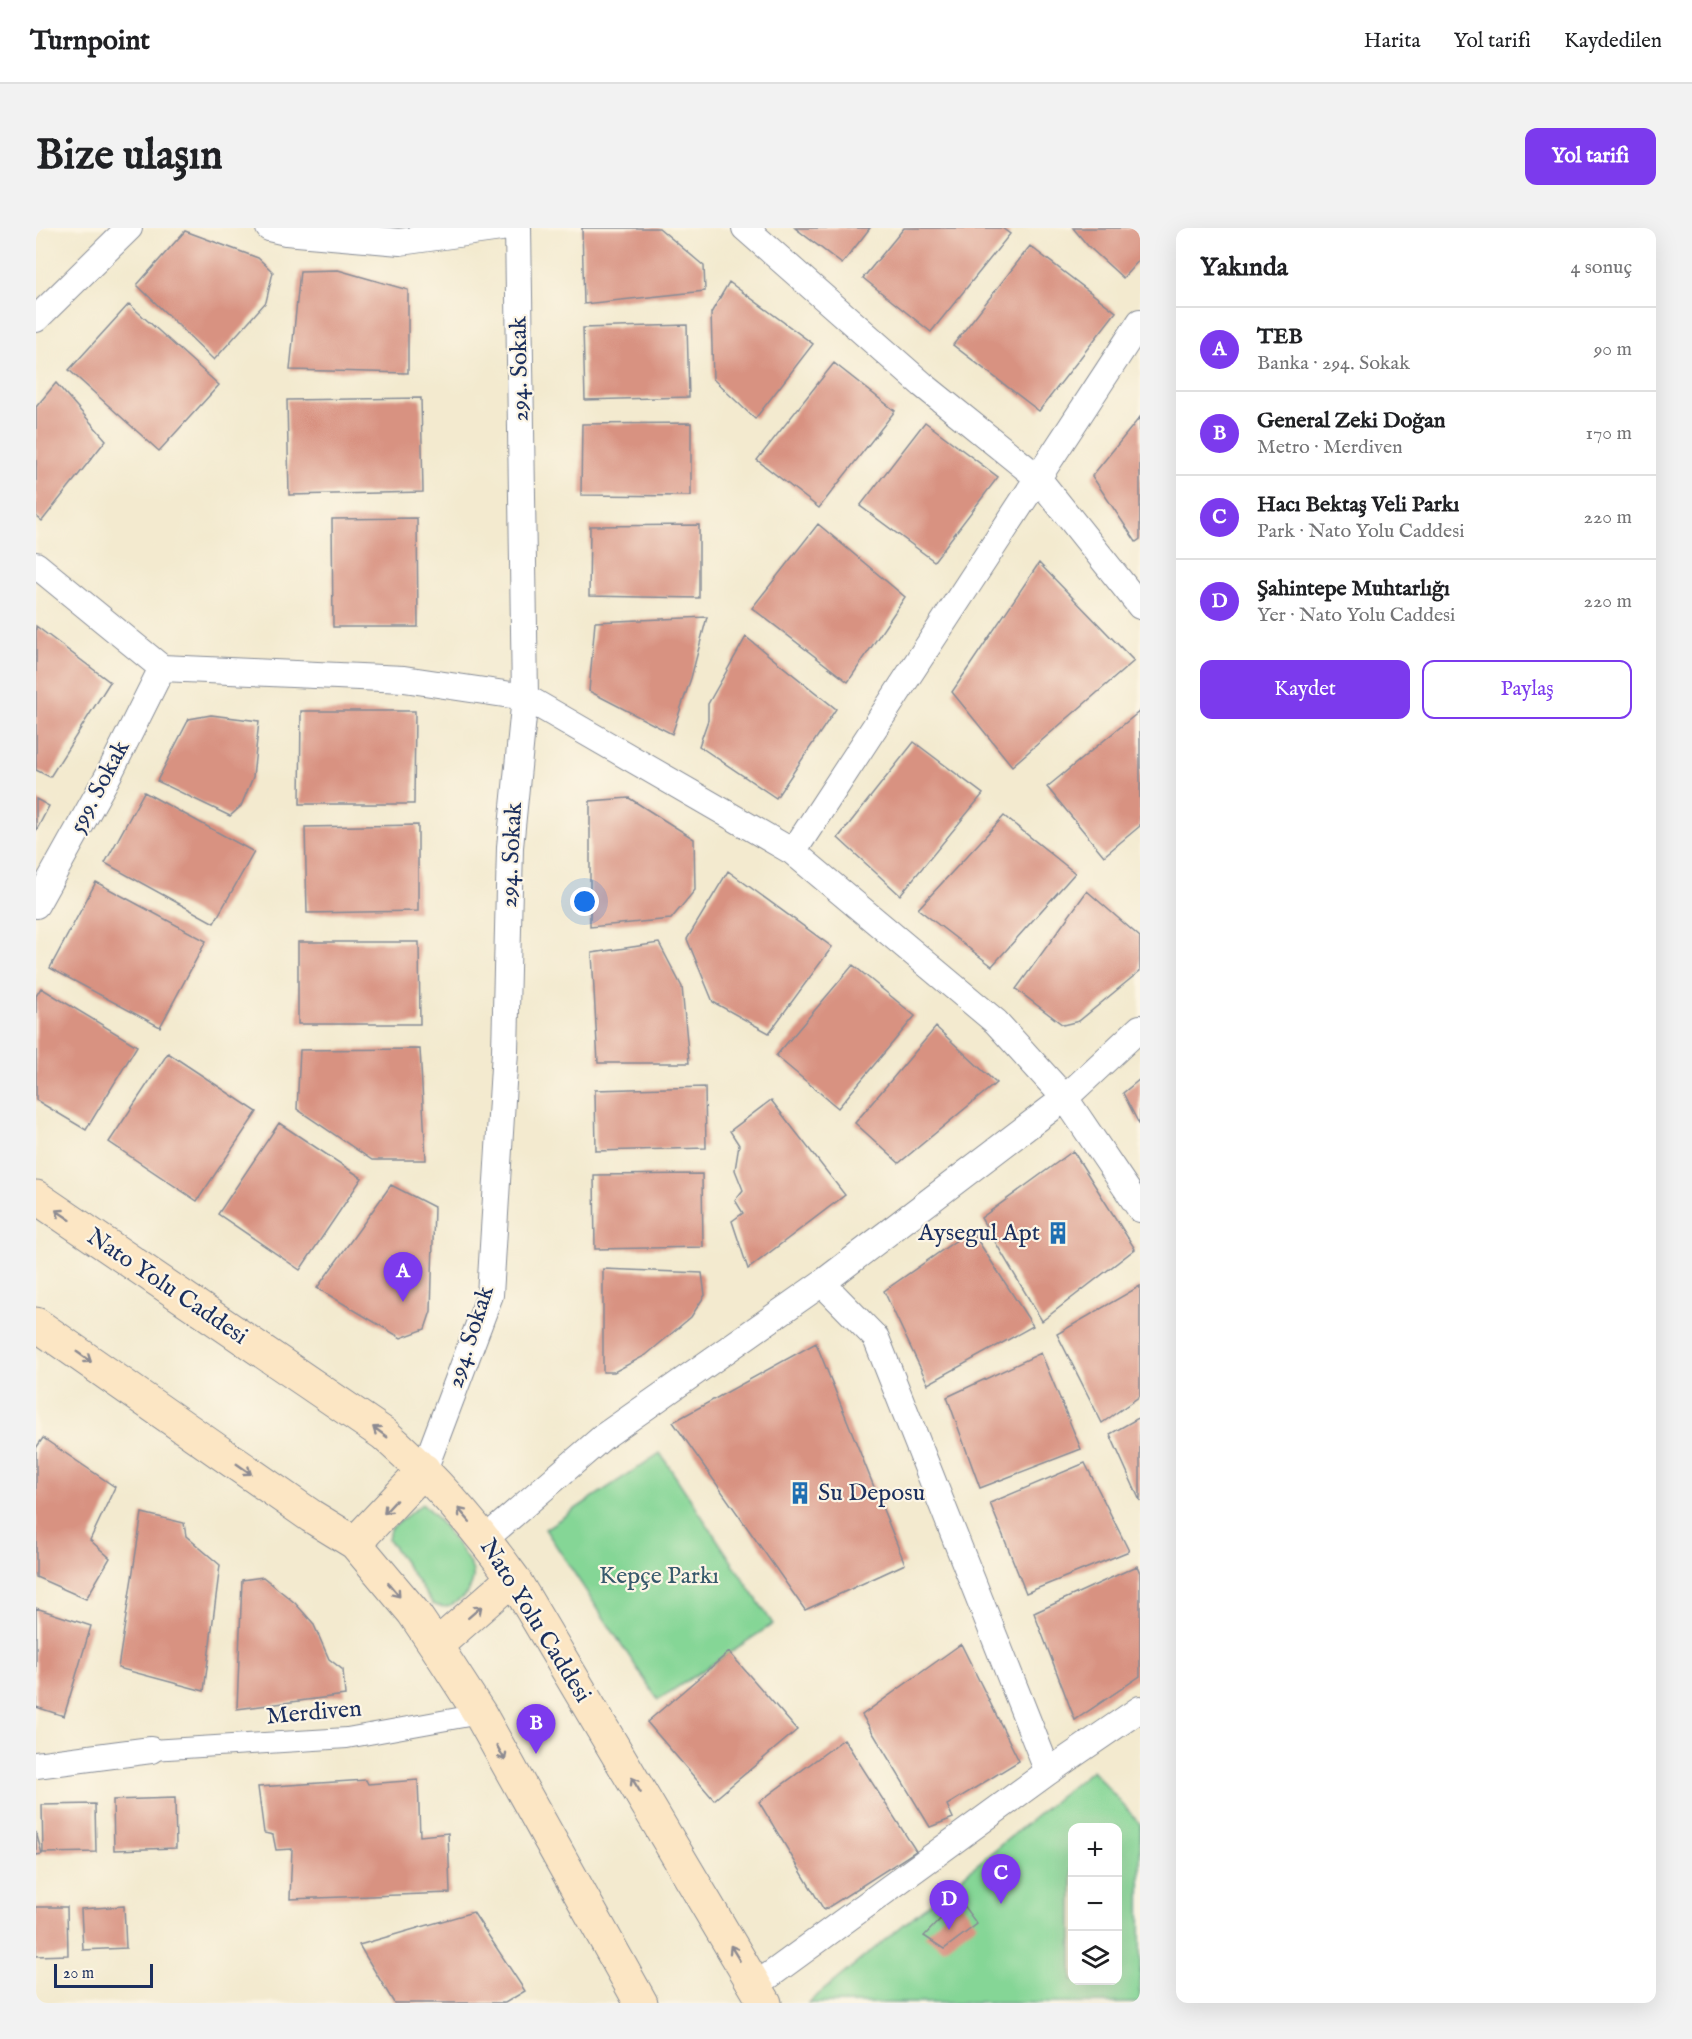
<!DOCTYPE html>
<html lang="tr">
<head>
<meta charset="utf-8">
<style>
	body { margin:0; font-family:"IM FELL English",serif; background:#f2f2f2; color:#202124 }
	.controls { position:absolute; right:18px; bottom:18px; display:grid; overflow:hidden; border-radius:12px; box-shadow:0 6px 24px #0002 }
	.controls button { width:54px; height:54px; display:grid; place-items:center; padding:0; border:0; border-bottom:2px solid #e0e0e0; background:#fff; color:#202124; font:30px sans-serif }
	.scale { position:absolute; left:18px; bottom:15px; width:99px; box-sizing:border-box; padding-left:6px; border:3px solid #1b2f5e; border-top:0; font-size:16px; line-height:21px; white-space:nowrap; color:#1b2f5e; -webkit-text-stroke:4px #fcf5e5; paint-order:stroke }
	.you { position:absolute; left:549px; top:674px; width:21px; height:21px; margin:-15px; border:4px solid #fff; border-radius:50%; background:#1a73e8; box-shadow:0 0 0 9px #1a73e833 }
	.badge { display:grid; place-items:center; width:39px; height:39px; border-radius:50%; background:#7c3aed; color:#fff; font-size:20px; font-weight:700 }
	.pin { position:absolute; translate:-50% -50px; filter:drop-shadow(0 2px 3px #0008) }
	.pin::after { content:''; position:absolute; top:32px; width:21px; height:18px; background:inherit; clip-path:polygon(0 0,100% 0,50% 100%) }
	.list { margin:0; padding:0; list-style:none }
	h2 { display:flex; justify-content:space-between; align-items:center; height:78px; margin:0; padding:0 24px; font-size:26px }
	h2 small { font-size:20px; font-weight:400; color:#757577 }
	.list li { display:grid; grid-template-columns:39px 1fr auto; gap:18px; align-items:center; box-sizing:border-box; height:84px; padding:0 24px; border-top:2px solid #e0e0e0 }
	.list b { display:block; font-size:22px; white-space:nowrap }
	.list p { margin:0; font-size:20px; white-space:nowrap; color:#757577 }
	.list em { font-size:20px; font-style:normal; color:#757577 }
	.actions { display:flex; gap:12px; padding:18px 24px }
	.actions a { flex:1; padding:14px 0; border:2px solid #7c3aed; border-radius:12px; text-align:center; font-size:21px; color:#7c3aed }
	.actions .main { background:#7c3aed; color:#fff }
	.icon { flex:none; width:33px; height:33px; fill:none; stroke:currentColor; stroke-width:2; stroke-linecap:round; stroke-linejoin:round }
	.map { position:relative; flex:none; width:1104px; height:1775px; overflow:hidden; border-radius:12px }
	header { display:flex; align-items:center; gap:36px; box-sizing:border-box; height:84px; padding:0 30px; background:#fff; border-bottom:2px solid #e0e0e0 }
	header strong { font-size:28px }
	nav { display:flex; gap:33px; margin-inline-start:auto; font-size:21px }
	.intro { display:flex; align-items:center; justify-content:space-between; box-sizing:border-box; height:144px; padding:0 36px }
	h1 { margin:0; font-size:42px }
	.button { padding:15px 27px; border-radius:12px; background:#7c3aed; color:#fff; font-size:21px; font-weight:700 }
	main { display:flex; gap:36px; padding:0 36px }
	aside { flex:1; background:#fff; border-radius:12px; box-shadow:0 6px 24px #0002 }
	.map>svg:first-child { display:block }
	.green { fill:#85d696; stroke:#50827a; stroke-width:1.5; fill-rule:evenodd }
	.building { fill:#d89281 }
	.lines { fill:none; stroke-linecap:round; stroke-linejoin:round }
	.pedestrian-casing { stroke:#878c96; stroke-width:22 }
	.minor-casing { stroke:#878c96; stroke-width:28 }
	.secondary-casing { stroke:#878c96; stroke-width:35 }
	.pedestrian { stroke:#fff; stroke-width:20 }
	.minor { stroke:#fff; stroke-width:26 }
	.secondary { stroke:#fce6c4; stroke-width:33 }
	.oneway { stroke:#8c8a91 }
	.labels { text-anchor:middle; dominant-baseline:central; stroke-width:4.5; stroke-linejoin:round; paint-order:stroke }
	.street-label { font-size:24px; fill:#1b2f5e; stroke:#fcf5e5 }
	.poi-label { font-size:24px; fill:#1b2f5e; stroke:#fcf5e5; text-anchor:end }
	.park-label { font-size:24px; fill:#36596c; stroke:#fcf5e5 }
</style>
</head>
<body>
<header>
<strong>Turnpoint</strong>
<nav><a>Harita</a><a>Yol tarifi</a><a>Kaydedilen</a></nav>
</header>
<div class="intro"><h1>Bize ulaşın</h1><a class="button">Yol tarifi</a></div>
<main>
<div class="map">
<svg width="1104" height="1775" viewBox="0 0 1104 1775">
	<rect width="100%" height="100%" fill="#fcf5e5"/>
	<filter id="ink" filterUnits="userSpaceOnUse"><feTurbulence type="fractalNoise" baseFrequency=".0167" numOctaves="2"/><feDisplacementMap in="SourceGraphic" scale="12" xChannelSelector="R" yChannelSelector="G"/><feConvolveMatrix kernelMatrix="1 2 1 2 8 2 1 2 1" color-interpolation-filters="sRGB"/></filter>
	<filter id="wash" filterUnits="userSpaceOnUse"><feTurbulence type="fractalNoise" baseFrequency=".008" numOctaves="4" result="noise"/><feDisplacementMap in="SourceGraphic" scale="24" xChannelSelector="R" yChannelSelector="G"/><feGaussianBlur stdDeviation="1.35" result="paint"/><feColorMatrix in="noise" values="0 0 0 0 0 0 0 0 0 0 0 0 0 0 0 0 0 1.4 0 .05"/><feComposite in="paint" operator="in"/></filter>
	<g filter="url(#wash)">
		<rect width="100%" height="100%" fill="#f3eacf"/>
		<!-- green -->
		<path class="green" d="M624,1225L737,1396L622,1472L509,1301Z
			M386,1276C397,1283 435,1332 437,1344C438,1356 433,1365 423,1372C413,1379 408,1381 397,1376L352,1311L354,1301Z
			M1056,1542L1104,1596V1775H772ZM1036,1600H1082V1752H1036Z"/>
		<g id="blocks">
			<!-- building -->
			<path class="building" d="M546,0H623L668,38L669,63L548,76Z
				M759,0H834L806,36Z
				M868,0H966L974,6L895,104L827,50Z
				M1037,0H1104V31L1087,50L1052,18Z
				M149,3L222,30L237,44L230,74L178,132L101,57Z
				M994,18L1080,84L1003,183L917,117Z
				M302,42L372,62V145L254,142L264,43Z
				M693,54L777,116L719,191L677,151L675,85Z
				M93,76L183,157L123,223L33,142Z
				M651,97L653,169L549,172L547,100Z
				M798,135L859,183L783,280L721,232Z
				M20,155L70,212L6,293L0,288V179Z
				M385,170L387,264L253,267L251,172Z
				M1104,189V311L1100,314L1056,248Z
				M889,194L962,249L898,333L824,278Z
				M655,195V268L545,267L546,196Z
				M381,290L382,399H297L296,291Z
				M782,296L869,369L812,454L716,380Z
				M663,297V370L553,368L554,298Z
				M1003,335L1098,433L976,538L916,464Z
				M671,389L655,450L636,506L553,463L559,394Z
				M0,398L74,454L14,549L0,542Z
				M710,409L800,481L740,570L663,518L672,492V476Z
				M265,483H379L378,576H264Z
				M1104,483V598L1068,628L1011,559Z
				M175,487L223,493L217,549L205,578L194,588L121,553L153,491Z
				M878,514L947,566L864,667L802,610Z
				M108,564L218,624L178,695L69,635Z
				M593,570L658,611L659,662L635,691L554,699V573Z
				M0,571L13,578L0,603Z
				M968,588L1039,645L956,738L882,681Z
				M382,597V683L271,685L269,599Z
				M692,643L796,719L733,805L677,774L651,711Z
				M60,654L170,713L124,799L14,740Z
				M1051,663L1104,709V743L1043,793L1027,797L980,761Z
				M262,714H383L384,796H262Z
				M623,715L646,759L653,835H562L556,725Z
				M817,737L879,788L802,880L740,828Z
				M5,760L101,818L50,902L0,872V768Z
				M900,799L960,855L863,935L819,895Z
				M384,821L390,932H336L261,881L264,822Z
				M132,825L221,884L161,973L73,914Z
				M1104,851V898L1087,865Z
				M669,859L670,920L560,923L559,862Z
				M735,872L809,967L712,1041L696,993L707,985L699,972L707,962L699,942L703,917L694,903Z
				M243,895L326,950L264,1042L182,986Z
				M1037,923L1099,1021L1006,1093L945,990Z
				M666,946L667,1019L559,1021L558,947Z
				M355,957L398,979L395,1083L389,1101L365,1110L281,1060Z
				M935,1002L997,1098L892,1156L848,1063Z
				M567,1041L666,1045L669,1067L655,1089L610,1127L578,1144H567Z
				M1104,1058V1168L1066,1195L1021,1106Z
				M780,1115L869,1336L769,1382L637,1194Z
				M1005,1125L1045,1221L944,1260L911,1169Z
				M1104,1189V1273L1074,1206Z
				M7,1210L79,1259L54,1312L74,1330L50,1371L0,1349V1220Z
				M1049,1235L1093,1323L990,1365L954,1275Z
				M106,1285L148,1295L150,1308L184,1337L168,1463L82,1440Z
				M1101,1338L1104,1345V1448L1039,1492L998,1385Z
				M227,1349L259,1375L277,1395L293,1431L307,1442L309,1467L201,1481L206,1352Z
				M0,1380L55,1398L28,1488L0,1479Z
				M925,1416L983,1533L911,1577L917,1590L894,1599L826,1487Z
				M693,1424L761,1502L678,1572L611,1494Z
				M808,1511L880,1623L788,1682L723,1574Z
				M330,1552L332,1556L382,1552L384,1608L412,1605L414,1665L254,1671L256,1621L240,1622L237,1607L228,1605L222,1559Z
				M139,1570L140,1620L78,1622L77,1572Z
				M59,1576L60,1624L7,1625L6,1577Z
				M0,1604L6,1626L0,1627Z
				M923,1672L941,1696L908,1721L888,1708Z
				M88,1678L90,1720L47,1722L45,1681Z
				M0,1679H31L32,1727L0,1728Z
				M437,1684L489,1763L469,1775H358L323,1717Z"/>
		</g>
	</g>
	<g filter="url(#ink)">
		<use href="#blocks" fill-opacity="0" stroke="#878c96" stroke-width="1.5"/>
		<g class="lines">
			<!-- pedestrian casing -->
			<g class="pedestrian-casing">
				<path id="pedestrian" d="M115,1522L311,1510L444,1486"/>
			</g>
			<!-- minor casing -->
			<g class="minor-casing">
				<path id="minor" d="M233,0L250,4L364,14L465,0
					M709,0L887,157L1001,249L1104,378
					M0,91L93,0
					M0,337L126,440L368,451L489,469L757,624L960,794L1029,870L1104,981
					M757,624L1104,94
					M0,677L73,546L126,440
					M786,1055L840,1110L1012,1544
					M388,1242L454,1067L469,823L474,619L489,469L482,0
					M449,1311L567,1209L786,1055L1029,870L1104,800
					M0,1537L115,1522
					M719,1758L1012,1544L1104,1481"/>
			</g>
			<!-- secondary casing -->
			<g class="secondary-casing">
				<path id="secondary" d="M0,969L348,1206C397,1249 439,1297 477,1350L729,1775
					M0,1096L275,1288L319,1315L377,1384L400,1418L444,1486L605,1775
					M319,1315L388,1242
					M400,1418L477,1350"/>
			</g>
			<!-- pedestrian -->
			<use href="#pedestrian" class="pedestrian"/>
			<!-- minor -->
			<use href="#minor" class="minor"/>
			<!-- secondary -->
			<use href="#secondary" class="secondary"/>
		</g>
		<!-- one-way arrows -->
		<defs><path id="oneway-shaft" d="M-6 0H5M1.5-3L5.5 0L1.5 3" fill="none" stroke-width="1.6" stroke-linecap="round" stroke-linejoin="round" transform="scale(1.5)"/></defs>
		<g class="oneway">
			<use href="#oneway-shaft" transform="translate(27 987) rotate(-146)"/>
			<use href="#oneway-shaft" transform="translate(48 1129) rotate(35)"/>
			<use href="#oneway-shaft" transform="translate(344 1204) rotate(-144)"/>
			<use href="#oneway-shaft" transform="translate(208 1241) rotate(35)"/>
			<use href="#oneway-shaft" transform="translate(354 1279) rotate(133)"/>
			<use href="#oneway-shaft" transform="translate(428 1287) rotate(-131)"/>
			<use href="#oneway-shaft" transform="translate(358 1362) rotate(50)"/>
			<use href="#oneway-shaft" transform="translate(439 1384) rotate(-41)"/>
			<use href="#oneway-shaft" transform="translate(465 1525) rotate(61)"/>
			<use href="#oneway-shaft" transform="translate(600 1557) rotate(-121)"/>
			<use href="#oneway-shaft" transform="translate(699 1725) rotate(-121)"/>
		</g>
	</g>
	<!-- icons -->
	<defs>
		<g id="building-bare" transform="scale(1.8)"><path d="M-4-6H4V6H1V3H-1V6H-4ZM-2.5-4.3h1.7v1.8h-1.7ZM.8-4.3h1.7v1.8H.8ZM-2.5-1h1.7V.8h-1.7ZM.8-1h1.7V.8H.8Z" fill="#1f6fb2" stroke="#fcf5e5" stroke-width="2.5" paint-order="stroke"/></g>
	</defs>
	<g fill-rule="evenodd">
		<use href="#building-bare" x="1022" y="1005"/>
		<use href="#building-bare" x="764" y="1265"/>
	</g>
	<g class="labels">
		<!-- street labels -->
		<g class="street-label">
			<text transform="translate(484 141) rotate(-91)">294. Sokak</text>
			<text transform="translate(64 559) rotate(-62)">599. Sokak</text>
			<text transform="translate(476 627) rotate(-87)">294. Sokak</text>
			<text transform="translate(131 1059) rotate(34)">Nato Yolu Caddesi</text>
			<text transform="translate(435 1109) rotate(-72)">294. Sokak</text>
			<text transform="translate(499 1393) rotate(58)">Nato Yolu Caddesi</text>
			<text transform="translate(278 1485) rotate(-5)">Merdiven</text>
		</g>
		<!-- poi labels -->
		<g class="poi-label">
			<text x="1004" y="1005">Aysegul Apt</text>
			<text x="782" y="1265" text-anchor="start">Su Deposu</text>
		</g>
		<!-- park labels -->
		<g class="park-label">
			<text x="623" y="1348">Kepçe Parkı</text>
		</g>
	</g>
</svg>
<div class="controls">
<button>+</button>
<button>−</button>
<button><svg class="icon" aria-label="layers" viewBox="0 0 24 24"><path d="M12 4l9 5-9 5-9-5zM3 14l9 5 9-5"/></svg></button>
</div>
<div class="scale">20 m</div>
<div class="you"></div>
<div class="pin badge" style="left:367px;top:1074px">A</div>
<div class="pin badge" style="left:500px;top:1526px">B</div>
<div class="pin badge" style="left:965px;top:1676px">C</div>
<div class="pin badge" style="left:913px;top:1702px">D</div>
</div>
<aside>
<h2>Yakında<small>4 sonuç</small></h2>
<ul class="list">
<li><span class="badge">A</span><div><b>TEB</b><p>Banka · 294. Sokak</p></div><em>90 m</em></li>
<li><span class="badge">B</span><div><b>General Zeki Doğan</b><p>Metro · Merdiven</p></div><em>170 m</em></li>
<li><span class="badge">C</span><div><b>Hacı Bektaş Veli Parkı</b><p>Park · Nato Yolu Caddesi</p></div><em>220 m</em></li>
<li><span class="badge">D</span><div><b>Şahintepe Muhtarlığı</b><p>Yer · Nato Yolu Caddesi</p></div><em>220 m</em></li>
</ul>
<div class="actions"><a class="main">Kaydet</a><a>Paylaş</a></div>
</aside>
</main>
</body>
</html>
